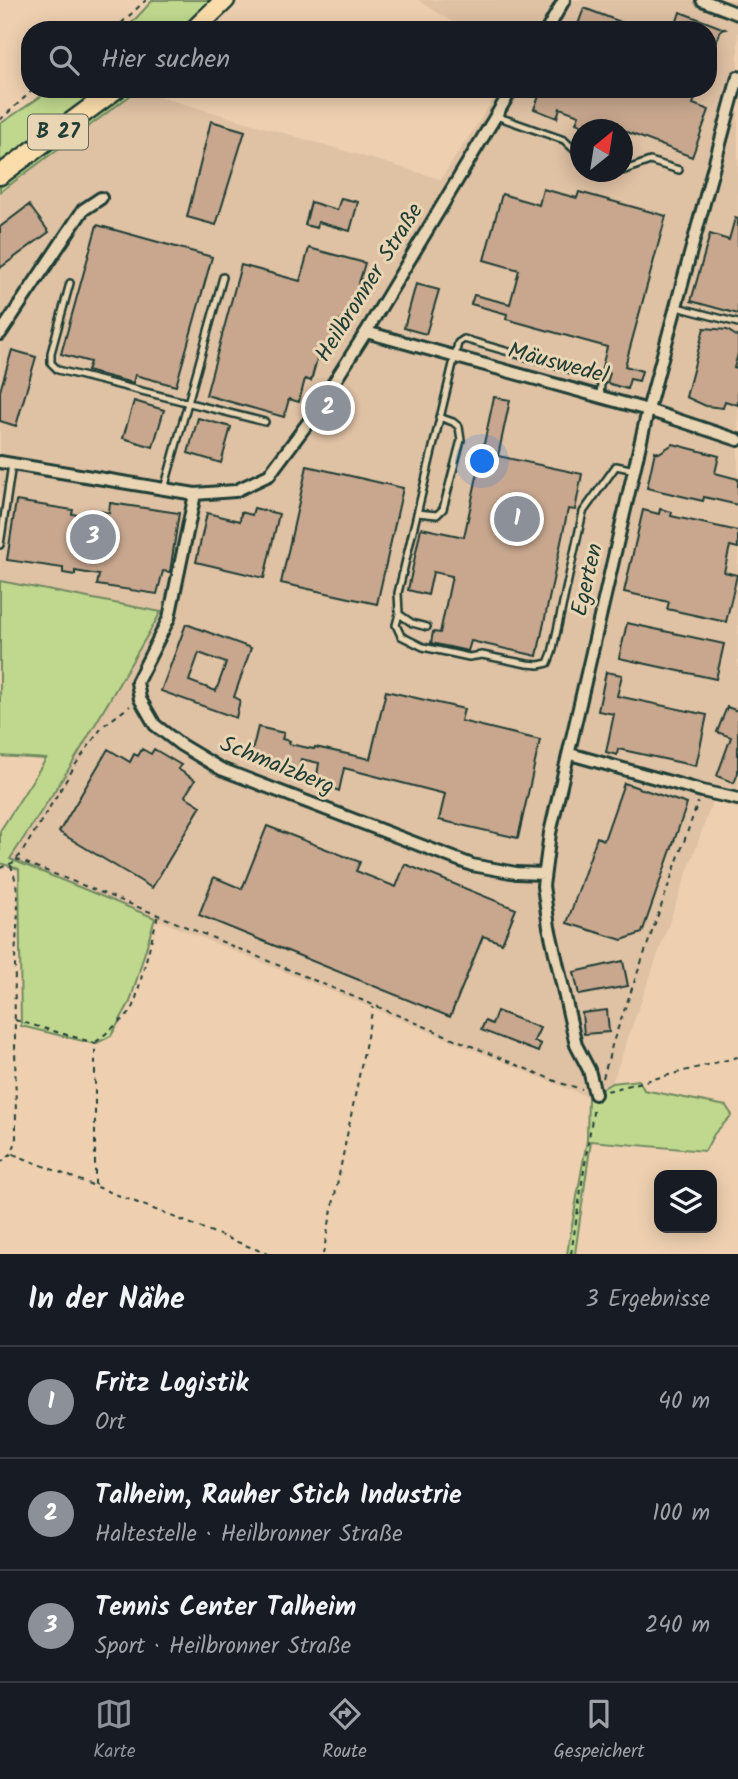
<!DOCTYPE html>
<html lang="de">
<head>
<meta charset="utf-8">
<style>
	body { margin:0; font-family:Kalam,sans-serif; background:#20242c; color:#f1f3f6 }
	.controls { position:absolute; right:21px; bottom:21px; display:grid; overflow:hidden; border-radius:14px; box-shadow:0 4px 18px #0003 }
	.controls button { width:63px; height:63px; display:grid; place-items:center; padding:0; border:0; border-bottom:2px solid #363941; background:#171b24; color:#f1f3f6; font:35px sans-serif }
	.compass { position:absolute; left:570px; top:119px; width:63px; height:63px; border-radius:50%; background:#171b24; box-shadow:0 4px 18px #0003; rotate:30deg }
	.you { position:absolute; left:483px; top:462px; width:24px; height:24px; margin:-18px; border:5px solid #fff; border-radius:50%; background:#1a73e8; box-shadow:0 0 0 10px #1a73e833 }
	.badge { display:grid; place-items:center; width:46px; height:46px; border-radius:50%; background:#8c9099; color:#fff; font-size:23px; font-weight:700 }
	.pin { position:absolute; translate:-50% -50%; border:4px solid #fff; box-shadow:0 2px 7px #0006 }
	.list { margin:0; padding:0; list-style:none }
	h2 { display:flex; justify-content:space-between; align-items:center; height:91px; margin:0; padding:0 28px; font-size:30px }
	h2 small { font-size:23px; font-weight:400; color:#9ea1a6 }
	.list li { display:grid; grid-template-columns:46px 1fr auto; gap:21px; align-items:center; box-sizing:border-box; height:112px; padding:0 28px; border-top:2px solid #363941 }
	.list b { display:block; font-size:26px; white-space:nowrap }
	.list p { margin:0; font-size:23px; white-space:nowrap; color:#9ea1a6 }
	.list em { font-size:23px; font-style:normal; color:#9ea1a6 }
	.icon { flex:none; width:38px; height:38px; fill:none; stroke:currentColor; stroke-width:2; stroke-linecap:round; stroke-linejoin:round }
	.map { position:relative; flex:none; width:738px; height:1254px; overflow:hidden }
	.search { position:absolute; background:#171b24; box-shadow:0 4px 18px #0003; left:21px; right:21px; top:21px; height:77px; display:flex; align-items:center; gap:18px; box-sizing:border-box; padding:0 24px; border-radius:28px; color:#9ea1a6; font-size:26px }
	.sheet { height:427px; background:#171b24 }
	nav { display:flex; justify-content:space-around; align-items:center; box-sizing:border-box; height:98px; border-top:2px solid #363941; background:#171b24; font-size:19px; color:#9ea1a6 }
	nav a { display:grid; justify-items:center; gap:4px }
	nav .on { color:#8c9099 }
	.map>svg:first-child { display:block }
	.built { fill:#dfc1a4; fill-rule:evenodd }
	.green { fill:#c0d88e; stroke:#708a61; stroke-width:2 }
	.building { fill:#c8a78e; stroke:#1f3d34; stroke-width:2; fill-rule:evenodd }
	.lines { fill:none; stroke-linecap:round; stroke-linejoin:round }
	.lane-casing { stroke:#1f3d34; stroke-width:10 }
	.street-casing { stroke:#1f3d34; stroke-width:16 }
	.primary-casing { stroke:#1f3d34; stroke-width:23 }
	.path { stroke:#1f3d34; stroke-width:2; stroke-dasharray:5 5; stroke-linecap:butt }
	.lane { stroke:#e9d4b3; stroke-width:5 }
	.street { stroke:#e9d4b3; stroke-width:10 }
	.primary { stroke:#fbddab; stroke-width:18 }
	.labels { text-anchor:middle; dominant-baseline:central; stroke-width:6; stroke-linejoin:round; paint-order:stroke }
	.shield { fill:#e9d4b3; stroke:#5c6a5a; stroke-width:2 }
	.shield-label { font-size:21px; font-weight:bold; fill:#1f3d34 }
	.street-label { font-size:23px; fill:#1f3d34; stroke:#e9d4b3 }
</style>
</head>
<body>
<div class="map">
<svg width="738" height="1254" viewBox="0 0 738 1254">
	<rect width="100%" height="100%" fill="#eed0b0"/>
	<filter id="ink" filterUnits="userSpaceOnUse"><feTurbulence type="fractalNoise" baseFrequency=".0143" numOctaves="2"/><feDisplacementMap in="SourceGraphic" scale="14" xChannelSelector="R" yChannelSelector="G"/><feConvolveMatrix kernelMatrix="1 2 1 2 8 2 1 2 1" color-interpolation-filters="sRGB"/></filter>
	<g filter="url(#ink)">
		<!-- built -->
		<path class="built" d="M418,0H738V809L713,800L612,1083L588,1097L10,859L72,764L161,613L0,581V191L137,90L441,179L500,89H708V30H465ZM580,130H622V172H580Z"/>
		<!-- green -->
		<path class="green" d="M153,0H217L186,30H125Z
			M52,89H106L0,168V124Z
			M133,89H139L0,192V187Z
			M0,581L161,612L72,764L10,859L155,918L130,1002L111,1036L95,1044L21,1026L19,869L0,863V831L46,759L0,756Z
			M639,1080L644,1090L726,1106L732,1115L714,1134L705,1151L591,1141L575,1254H567L587,1140L588,1097L612,1083Z"/>
		<!-- building -->
		<path class="building" d="M584,8L639,29V30H576Z
			M680,12L725,29L721,30L709,61L708,30H674Z
			M542,89H699L693,104L709,110L692,157L622,130H593L576,123L579,115L560,108L557,118L534,109Z
			M211,121L245,131L216,225L187,217Z
			M543,189L577,198L579,192L666,216L625,366L642,371L639,381L630,379L627,389L607,383L610,373L601,371L607,347L506,319L507,314L471,304L474,295L510,304L519,270L484,260L502,194L539,205Z
			M341,198L358,202L350,231L318,222L317,228L305,225L311,202L337,210Z
			M29,205L49,232L0,268V227Z
			M735,218L738,219V314L691,301L710,234L729,240Z
			M97,225L212,257L176,386L135,375L133,383L87,371L90,362L61,354Z
			M309,248L365,263L347,323L340,321L334,342L328,340L323,361L317,359L311,381L305,379L299,402L289,399L284,417L206,395L241,265L300,281Z
			M416,284L439,290L426,334L404,328Z
			M704,328L727,330L738,337V354L734,368H738V405L725,401L723,408L706,406L686,397Z
			M12,350L36,357L16,426L0,421V391Z
			M494,397L510,400L498,456L582,474L575,510L568,509L537,656L471,641L468,651L431,643L433,632L440,633L452,576L433,572L428,595L408,590L421,528L464,537Z
			M134,401L164,410L153,447L123,438Z
			M198,418L231,427L221,463L188,453Z
			M673,444L719,456L715,473L738,479V505L704,497L703,501L647,488L655,451L659,453Z
			M307,466L403,488L377,604L281,583Z
			M16,501L73,510L72,514L94,517L95,510L109,513L110,503L179,513L170,572L163,571L157,594L97,585L99,575L75,571V575L63,573V568L7,560Z
			M254,508L279,514L264,578L196,562L207,513L240,521L241,512L252,515Z
			M660,509L672,512L671,516L738,531V548L730,546L724,572L737,575L726,622L667,609L669,602L624,592L643,510L659,514Z
			M627,623L724,644L716,679L619,658Z
			M186,624L251,648L234,697L240,700L236,718L161,691ZM199,653L226,663L216,691L189,681Z
			M606,672L622,675L617,696L707,715L696,766L618,749L617,755L606,752L614,714L598,711Z
			M386,691L464,709L461,721L540,740L518,838L439,820L445,794L344,768L339,791L316,782L319,763L301,759L299,769L250,759L258,727L284,733L282,739L290,741L289,744L314,749L315,747L370,759Z
			M727,707L738,711V773L734,783L717,776L731,737L717,732Z
			M108,749L130,762L134,754L138,756L142,749L151,754L154,749L181,765L178,769L195,780L185,796L201,806L152,888L59,832Z
			M624,783L687,804L642,933L622,940L567,923L597,837L604,840Z
			M267,826L360,862L356,871L396,887L405,864L516,909L502,943L483,936L450,1017L199,915L214,877L242,889Z
			M623,961L628,986L579,995L574,972Z
			M607,1010L609,1032L584,1034L582,1013Z
			M497,1011L540,1028L534,1041L541,1044L538,1052L481,1030L485,1021L492,1024Z"/>
		<g class="lines">
			<!-- lane casing -->
			<g class="lane-casing">
				<path id="lane" d="M496,116L564,140L580,155
					M622,171L650,161L679,170
					M70,283L51,353V363L58,370L265,422
					M677,307L738,323
					M164,489L223,277
					M417,513L437,515L443,509L461,440L459,427L453,422L439,417
					M0,545L12,464
					M399,614L396,625L401,636L423,647L469,657L482,655L527,664L539,665L548,663L552,653L583,512L616,466L635,470
					M427,627L412,623L399,614L398,593L458,343L464,339L596,377L601,384L600,397"/>
			</g>
			<!-- street casing -->
			<g class="street-casing">
				<path id="street" d="M702,0L738,14
					M547,30L564,0
					M366,332L648,410L738,440
					M0,334L83,210L101,198
					M0,462L195,494L235,491L269,475L310,420L366,332L512,89
					M195,494L169,618L137,682L140,699L155,725L181,745L221,769L472,865L516,873L544,874
					M570,754L702,791L738,799
					M595,1094L589,1070L576,1045L549,927L543,886L550,833L648,410L738,77"/>
			</g>
			<!-- primary casing -->
			<g class="primary-casing">
				<path id="primary" d="M194,30L225,0
					M0,175L116,89"/>
			</g>
			<!-- path -->
			<path class="path" d="M114,30L146,0
				M0,120L34,89
				M16,859L158,915L560,1083L582,1089
				M0,868L14,862L21,854L76,764L103,726L130,706
				M15,1020L95,1043V1185
				M96,1042L129,1014L134,1006L158,915
				M603,1078L613,1042L698,802
				M607,1091L738,1057
				M13,1154L268,1254
				M0,1163L12,1153L16,1141C16,1082 14,1023 15,965C15,932 24,894 10,864
				M323,1254L373,1007
				M571,1254L594,1106"/>
			<!-- lane -->
			<use href="#lane" class="lane"/>
			<!-- street -->
			<use href="#street" class="street"/>
			<!-- primary -->
			<use href="#primary" class="primary"/>
		</g>
	</g>
	<g class="labels">
		<!-- shield labels -->
		<rect class="shield" x="28" y="114.5" width="60" height="35" rx="5"/>
		<g class="shield-label">
			<text x="58" y="132">B 27</text>
		</g>
		<!-- street labels -->
		<g class="street-label">
			<text transform="translate(370 283) rotate(-58)">Heilbronner Straße</text>
			<text transform="translate(558 364) rotate(15)">Mäuswedel</text>
			<text transform="translate(588 580) rotate(-77)">Egerten</text>
			<text transform="translate(277 766) rotate(22)">Schmalzberg</text>
		</g>
	</g>
</svg>
<div class="controls">
<button><svg class="icon" aria-label="layers" viewBox="0 0 24 24"><path d="M12 4l9 5-9 5-9-5zM3 14l9 5 9-5"/></svg></button>
</div>
<svg class="compass" viewBox="-18 -18 36 36"><path d="M0-13l5 13h-10z" fill="#e53935"/><path d="M0 13l5-13h-10z" fill="#9ea1a6"/></svg>
<div class="you"></div>
<div class="pin badge" style="left:517px;top:519px">1</div>
<div class="pin badge" style="left:328px;top:408px">2</div>
<div class="pin badge" style="left:93px;top:537px">3</div>
<div class="search"><svg class="icon" aria-label="search" viewBox="0 0 24 24"><circle cx="10" cy="10" r="6"/><path d="M15 15l6 6"/></svg>Hier suchen</div>
</div>
<section class="sheet">
<h2>In der Nähe<small>3 Ergebnisse</small></h2>
<ul class="list">
<li><span class="badge">1</span><div><b>Fritz Logistik</b><p>Ort</p></div><em>40 m</em></li>
<li><span class="badge">2</span><div><b>Talheim, Rauher Stich Industrie</b><p>Haltestelle · Heilbronner Straße</p></div><em>100 m</em></li>
<li><span class="badge">3</span><div><b>Tennis Center Talheim</b><p>Sport · Heilbronner Straße</p></div><em>240 m</em></li>
</ul>
</section>
<nav>
<a class="on"><svg class="icon" aria-label="map" viewBox="0 0 24 24"><path d="M3 6l6-2 6 2 6-2v14l-6 2-6-2-6 2zM9 4v14M15 6v14"/></svg>Karte</a>
<a><svg class="icon" aria-label="directions" viewBox="0 0 24 24"><path d="M12 3l9 9-9 9-9-9zM9 14v-3h6M13 9l2 2-2 2"/></svg>Route</a>
<a><svg class="icon" aria-label="saved" viewBox="0 0 24 24"><path d="M7 4h10v16l-5-4-5 4z"/></svg>Gespeichert</a>
</nav>
</body>
</html>
